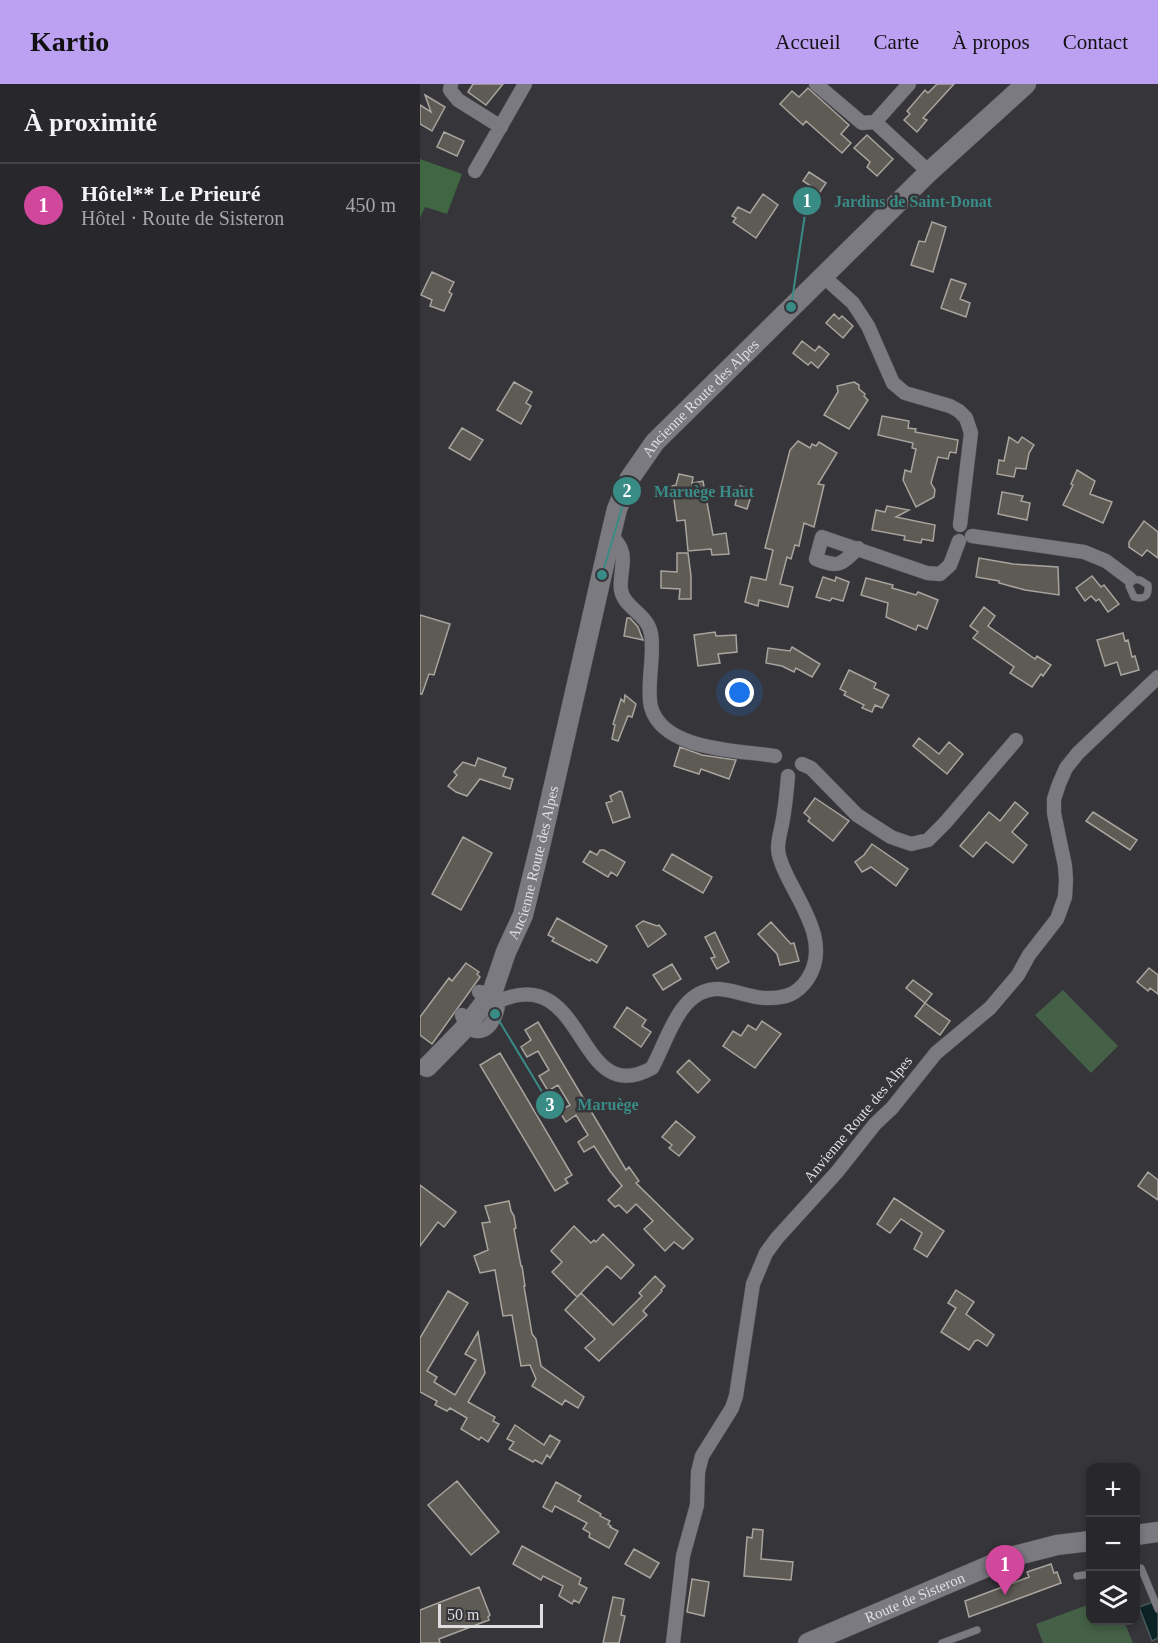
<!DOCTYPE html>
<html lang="fr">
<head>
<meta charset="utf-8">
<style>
	body { margin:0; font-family:Georgia,serif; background:#343438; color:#f1f3f6 }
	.controls { position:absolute; right:18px; bottom:18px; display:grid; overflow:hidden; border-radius:12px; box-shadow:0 3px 9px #0003 }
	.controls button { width:54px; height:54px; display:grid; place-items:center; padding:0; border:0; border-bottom:2px solid #444448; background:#28282c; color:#f1f3f6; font:30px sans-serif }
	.scale { position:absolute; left:18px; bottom:15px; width:105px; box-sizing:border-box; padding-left:6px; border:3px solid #dfdee2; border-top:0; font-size:16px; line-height:21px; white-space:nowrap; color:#dfdee2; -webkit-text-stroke:4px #36353a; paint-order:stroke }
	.you { position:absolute; left:320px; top:609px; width:21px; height:21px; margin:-15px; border:4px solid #fff; border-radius:50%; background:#1a73e8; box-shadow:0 0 0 9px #1a73e833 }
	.badge { display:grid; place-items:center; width:39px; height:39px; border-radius:50%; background:#bca0f2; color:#fff; font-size:20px; font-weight:700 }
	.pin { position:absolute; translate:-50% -50px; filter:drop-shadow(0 2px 3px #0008) }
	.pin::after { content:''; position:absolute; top:32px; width:21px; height:18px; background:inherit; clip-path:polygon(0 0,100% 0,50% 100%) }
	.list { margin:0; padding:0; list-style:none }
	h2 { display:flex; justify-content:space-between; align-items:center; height:78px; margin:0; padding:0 24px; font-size:26px }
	h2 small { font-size:20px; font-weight:400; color:#a5a6a9 }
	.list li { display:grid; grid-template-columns:39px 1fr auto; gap:18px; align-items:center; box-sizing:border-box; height:84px; padding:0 24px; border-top:2px solid #444448 }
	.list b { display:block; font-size:22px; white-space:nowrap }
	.list p { margin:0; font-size:20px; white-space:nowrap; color:#a5a6a9 }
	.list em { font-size:20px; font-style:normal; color:#a5a6a9 }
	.icon { flex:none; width:33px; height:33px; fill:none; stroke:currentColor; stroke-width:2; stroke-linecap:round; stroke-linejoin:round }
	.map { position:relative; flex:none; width:738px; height:1559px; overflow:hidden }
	header { display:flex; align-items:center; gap:36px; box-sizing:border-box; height:84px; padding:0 30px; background:#bca0f2; color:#111 }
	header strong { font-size:28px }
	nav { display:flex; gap:33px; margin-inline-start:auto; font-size:21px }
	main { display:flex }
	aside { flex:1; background:#28282c }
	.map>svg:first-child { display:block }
	.green { fill:#446046 }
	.forest { fill:#3e6742 }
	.water { fill:#0b2324; stroke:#4b5b5d; stroke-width:1.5 }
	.building { fill:#5e5b55; stroke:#a8a49e; stroke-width:1.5 }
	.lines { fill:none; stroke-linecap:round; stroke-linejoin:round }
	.lane-casing { stroke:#535257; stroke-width:8 }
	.street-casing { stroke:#535257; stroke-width:15 }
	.secondary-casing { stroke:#535257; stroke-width:21 }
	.lane { stroke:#7c7a81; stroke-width:7 }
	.street { stroke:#7c7a81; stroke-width:14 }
	.secondary { stroke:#7c7a81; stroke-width:20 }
	.labels { text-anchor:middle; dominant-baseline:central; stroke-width:5; stroke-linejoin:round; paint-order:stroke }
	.street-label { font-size:15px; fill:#dfdee2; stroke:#36353a }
	.leader { fill:none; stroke:#398b85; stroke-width:2 }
	.callout-dot { fill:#398b85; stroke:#36353a; stroke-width:2 }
	.mark-label { font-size:18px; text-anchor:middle; font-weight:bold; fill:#fff }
	.callout-label { font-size:16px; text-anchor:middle; font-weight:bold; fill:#398b85; stroke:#36353a; stroke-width:5; stroke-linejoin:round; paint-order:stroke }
</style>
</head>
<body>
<header>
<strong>Kartio</strong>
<nav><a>Accueil</a><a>Carte</a><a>À propos</a><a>Contact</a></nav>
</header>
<main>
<aside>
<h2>À proximité<small></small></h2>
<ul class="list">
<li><span class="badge" style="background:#d1479c">1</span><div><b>Hôtel** Le Prieuré</b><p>Hôtel · Route de Sisteron</p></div><em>450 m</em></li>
</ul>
</aside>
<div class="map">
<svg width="738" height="1559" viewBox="0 0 738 1559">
	<rect width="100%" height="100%" fill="#36353a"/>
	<!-- green -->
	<path class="green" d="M643,906L698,962L671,989L615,931Z
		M670,1520V1536L704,1537L713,1559H623L616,1540Z"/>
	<!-- forest -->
	<path class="forest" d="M0,75L42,90L27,130L5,123L0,134Z"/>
	<!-- water -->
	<path class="water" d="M733,1518L738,1530V1554L732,1557L719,1523Z"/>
	<!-- building -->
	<path class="building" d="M53,0H83L66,21L48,8Z
		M517,0H534L503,34L507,36L497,48L484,36L490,30L487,27L505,6L508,9Z
		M388,4L429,41L421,50L431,59L422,69L386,37L383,41L360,20L372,7L379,13Z
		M5,11L25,23L12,47L0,40V21L11,28Z
		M24,48L44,57L37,72L17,63Z
		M447,51L473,75L457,92L447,83L450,78L434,64Z
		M389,88L406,99L400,108L383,97Z
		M343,110L358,121L336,154L313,138L316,134L312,132L318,123L330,129Z
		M512,138L526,143L513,188L491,181L499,157L505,158Z
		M12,188L34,198L29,208L32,210L24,227L10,222L12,216L1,211Z
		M531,195L546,200L540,215L550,219L546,233L521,224Z
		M414,230L419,235L422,232L433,242L423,254L406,239Z
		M382,257L395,267L399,262L409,270L398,284L391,278L388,281L373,269Z
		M94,298L112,308L106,319L111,322L101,340L77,326Z
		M434,298L439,301V305L445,310L444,312L448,316L429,345L404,331L418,308L417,302Z
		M462,332L489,337L488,344L496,345L495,348L538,356L536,369L530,368L528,375L518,373L511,399L515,406L514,413L496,423L483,396L485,386L491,388L496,365L492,364L493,359L458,351Z
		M42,344L63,356L50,376L29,364Z
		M589,353L598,359L602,353L614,361L609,369L606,385L596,384L594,393L577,390L579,376L584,377Z
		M378,357L390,364L392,360L396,362L399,358L417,369L398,400L404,401L394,443L384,439L379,462L375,461L371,475L367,473L360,500L373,503L368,523L339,516L338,522L325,518L331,493L346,496L353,466L345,464L347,456L370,366Z
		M657,386L675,397L670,410L692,418L683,439L643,421L653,401L651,400Z
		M259,390L273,393L272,399L283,397L293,451L306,449L309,470L292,471L291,465L268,467L265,436L257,437L252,402L256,401Z
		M320,402L333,406L327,425L315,421Z
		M582,408L603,412L601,417L610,419L607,436L578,430Z
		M467,422L489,426L476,433L515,441L513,457L502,455L501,459L484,456L485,452L452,446L456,426L465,428Z
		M724,437L738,448V474L727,466L722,472L709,463V458Z
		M257,469H268L271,492V515H259L260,505L241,504V487L257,488Z
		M559,474L593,480L638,483L639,511L605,506L579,499V497L556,493Z
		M672,492L681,503L684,501L699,520L688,528L679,515L676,517L671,512L665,517L656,504Z
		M403,493L415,497L416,493L429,498L423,517L412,514L410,517L396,513Z
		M446,494L473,501L472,504L496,511L498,508L518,516L507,545L498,541L496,546L466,533L468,519L441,511Z
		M564,523L575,532L568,542L615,575L617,572L631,581L623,592L621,590L612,603L590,589L594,583L553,554L558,548L550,542Z
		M0,531L30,540L14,591L9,590L2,610H0Z
		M207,534H210L218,543L223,556L204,552Z
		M295,548L296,552L316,551L317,568L298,570L300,579L278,582L274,551Z
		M703,549L705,557L708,556L712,573L715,572L719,586L701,591L697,578L685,582L677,556Z
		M372,563L400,580L392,593L376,584L374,588L362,582L346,579L348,564L370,567Z
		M429,586L456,599L454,604L469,611L462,624L455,621L452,628L442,624L444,621L424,611L426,608L420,605Z
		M205,611L216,620L212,633L208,632L198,657L192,655L195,641L193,640L201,615L204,618Z
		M499,654L519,670L529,658L543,670L527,690L493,662Z
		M260,663L282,671L316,676L309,695L281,685L279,690L254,682Z
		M58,674L86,684L83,692L93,695L90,705L60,695L47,712L36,708L28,702L37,691L34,688L43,678L55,682Z
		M200,707L202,708L210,733L193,739L186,719L192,717L190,712Z
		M395,714L429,737L413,757L388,737L390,734L384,729Z
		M595,718L608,729L592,748L607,761L593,779L566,758L553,773L540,762L569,728L580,737Z
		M673,728L717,756L710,766L666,737Z
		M43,753L72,769L41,826L12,810Z
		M452,760L488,785L476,802L451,783L442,788L435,778L444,771Z
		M180,766H184L205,778L197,792L191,788L188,793L163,778L170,767L177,771Z
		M252,770L292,793L283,809L243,786Z
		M137,834L187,862L177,879L171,875L170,877L132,857L134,854L128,851Z
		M223,837L237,842L239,841L246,850L228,863L216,842Z
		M351,838L371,860L374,859L379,877L360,881L357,870L338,850Z
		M295,848L309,878L297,885L291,874L295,873L285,853Z
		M46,879L59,888L57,890L60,893L12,960L0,951V933L29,894L32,897Z
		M252,880L261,895L243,906L233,891Z
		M729,884L738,891V910L730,904L728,907L717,898Z
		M493,896L512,910L505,919L486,904Z
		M505,919L530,937L520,951L495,932Z
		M207,923L226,936L222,942L231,948L221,963L194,943Z
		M342,937L361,950L335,984L303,962L313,947L321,952L328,941L336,946Z
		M118,938L206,1086L209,1083L219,1097L216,1099L273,1155L263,1165L254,1158L245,1167L224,1145L233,1137L216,1120L207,1129L199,1121L195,1123L188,1116L202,1102L190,1087L174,1062L164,1068L158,1058L168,1051L156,1031L146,1038L139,1027L150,1021L138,1001L128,1007L119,992L129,986L118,967L107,973L101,963L111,956L105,946Z
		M80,969L152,1091L145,1095L148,1099L135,1107L60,981Z
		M269,976L290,996L278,1009L257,988Z
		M256,1037L275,1053L259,1072L249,1064L252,1061L242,1053Z
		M728,1088L738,1096V1116L718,1102Z
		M0,1101L36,1128L24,1143L18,1138L0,1162Z
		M474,1114L524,1147L507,1173L494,1165L502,1149L481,1135L470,1149L457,1140Z
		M89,1117L91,1127L94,1132L96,1144L94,1145L101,1182H102L105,1202H104L112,1250L116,1255L121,1282L164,1313L158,1324L145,1316L142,1321L112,1302L116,1295L110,1281L101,1282L92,1231L83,1232L75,1186L60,1189L54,1172L68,1166L62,1139L70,1138L65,1122Z
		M154,1142L171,1159L174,1156L176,1158L183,1150L214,1181L201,1195L187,1182L157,1213L132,1188L142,1178L131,1167Z
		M235,1192L245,1202L241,1206L242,1207L223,1227L227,1231L179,1277L165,1264L175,1255L145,1226L161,1209L193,1241L222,1212L219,1209Z
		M536,1206L554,1218L546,1230L574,1251L567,1262L558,1256L555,1257L549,1266L521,1248L536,1224L528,1219Z
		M28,1207L48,1219L7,1287L17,1293L14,1298L35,1311L56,1276L45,1270L58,1248L65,1289L48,1318L75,1333L73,1337L79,1340L68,1358L61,1353L59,1356L41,1345L47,1334L30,1324L27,1327L15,1321L17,1317L0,1308V1254Z
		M95,1341L124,1361L130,1351L140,1357L130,1374L127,1371L122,1380L115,1376L113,1378L89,1365L94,1358L87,1355Z
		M37,1397L79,1448L51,1471L8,1421Z
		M136,1398L161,1412L158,1417L181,1430L180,1432L190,1437L188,1440L191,1442L190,1443L198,1447L189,1464L169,1453L170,1449L163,1445L167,1439L135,1422L132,1428L123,1423Z
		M333,1445L343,1446L341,1475L373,1478L371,1496L324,1492L327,1453L332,1454Z
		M102,1462L161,1494L159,1500L167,1504L159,1519L154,1516L152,1520L139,1512L143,1502L123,1492L121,1496L93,1480Z
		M214,1465L239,1479L230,1494L205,1480Z
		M631,1480L634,1489L637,1488L641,1499L549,1533L545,1517L609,1493L607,1488Z
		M272,1495L289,1498L284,1532L267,1528Z
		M59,1503L70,1531L68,1533L69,1536L19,1555L20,1559H0V1526Z
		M193,1513L204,1515L201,1531L205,1532L199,1559H183Z"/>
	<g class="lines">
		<!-- lane casing -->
		<g class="lane-casing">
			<path id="lane" d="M710,495L720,496L728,501C729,512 725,516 714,513L709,502Z
				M716,1485L721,1484L738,1525
				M657,1492L670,1490
				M522,1559L557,1546"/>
		</g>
		<!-- street casing -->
		<g class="street-casing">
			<path id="street" d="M31,0L30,6L38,16L81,43
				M396,0L442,39L455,38L509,88
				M455,38L489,0
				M55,87L105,0
				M403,192L433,219L448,242L473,299L485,309L530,322L539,327L546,334L551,349L540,441
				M191,450C194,455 199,460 201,465C206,477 199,493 201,506C204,524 228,530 231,550C235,572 226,602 231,623C243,667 319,666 355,672
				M552,452L664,468L686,477L710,495
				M438,464C421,481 419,484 396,475L402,453L507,489L520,490L530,481L539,457
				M382,680L391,684L437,731L471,753L491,760L508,756L525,739L596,656
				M79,917C168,878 155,1027 232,984C248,956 259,904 299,905C316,906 332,915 349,914C366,914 377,910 387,896C410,862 384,826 368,794C364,785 358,775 358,764C358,753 363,740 364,728C366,716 367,704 368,692
				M42,931L46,943C50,945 55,948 60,947C73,945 81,922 77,911L59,908
				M253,1559L263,1472L277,1421L278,1388L282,1372L312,1324L316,1312L333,1200L346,1169L357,1154L417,1088L455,1040L472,1024L516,969L570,924L598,891L609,871L637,835L645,813L646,796L645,782L634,729V715L639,700L646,684L658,669L738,593"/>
		</g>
		<!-- secondary casing -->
		<g class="secondary-casing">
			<g id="secondary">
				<path id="s1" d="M7,983L46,943L72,909L86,868L103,831L121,758L191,450L197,425L210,394L235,358L509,88L606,0"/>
				<path d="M716,1451L738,1448"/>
				<path id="s2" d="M388,1559L590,1473L637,1461L670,1457"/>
			</g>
		</g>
		<!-- lane -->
		<use href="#lane" class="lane"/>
		<!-- street -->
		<use href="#street" class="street"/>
		<!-- secondary -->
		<use href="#secondary" class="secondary"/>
	</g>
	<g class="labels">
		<!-- street labels -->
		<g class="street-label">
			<text stroke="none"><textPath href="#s1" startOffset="740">Ancienne Route des Alpes</textPath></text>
			<text stroke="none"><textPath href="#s1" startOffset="236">Ancienne Route des Alpes</textPath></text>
			<text transform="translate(438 1035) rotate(-50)">Anvienne Route des Alpes</text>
			<text stroke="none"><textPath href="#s2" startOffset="116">Route de Sisteron</textPath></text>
		</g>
	</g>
	<!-- callouts -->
	<path class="leader" d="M371 223L387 117M182 491L207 407M75 930L130 1021"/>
	<g class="callout-dot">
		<circle cx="371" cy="223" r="6"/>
		<circle cx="182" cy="491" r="6"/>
		<circle cx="75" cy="930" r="6"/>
		<circle cx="387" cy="117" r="15"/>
		<circle cx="207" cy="407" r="15"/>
		<circle cx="130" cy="1021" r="15"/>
	</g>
	<g class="mark-label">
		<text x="387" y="123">1</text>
		<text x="207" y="413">2</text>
		<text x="130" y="1027">3</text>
	</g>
	<g class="callout-label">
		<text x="493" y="123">Jardins de Saint-Donat</text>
		<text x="284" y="413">Maruège Haut</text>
		<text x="188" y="1026">Maruège</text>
	</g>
</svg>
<div class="controls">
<button>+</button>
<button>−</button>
<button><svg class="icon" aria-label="layers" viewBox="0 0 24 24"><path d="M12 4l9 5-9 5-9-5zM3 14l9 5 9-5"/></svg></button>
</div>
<div class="scale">50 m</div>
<div class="you"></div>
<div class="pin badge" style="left:585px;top:1511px;background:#d1479c">1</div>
</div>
</main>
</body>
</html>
